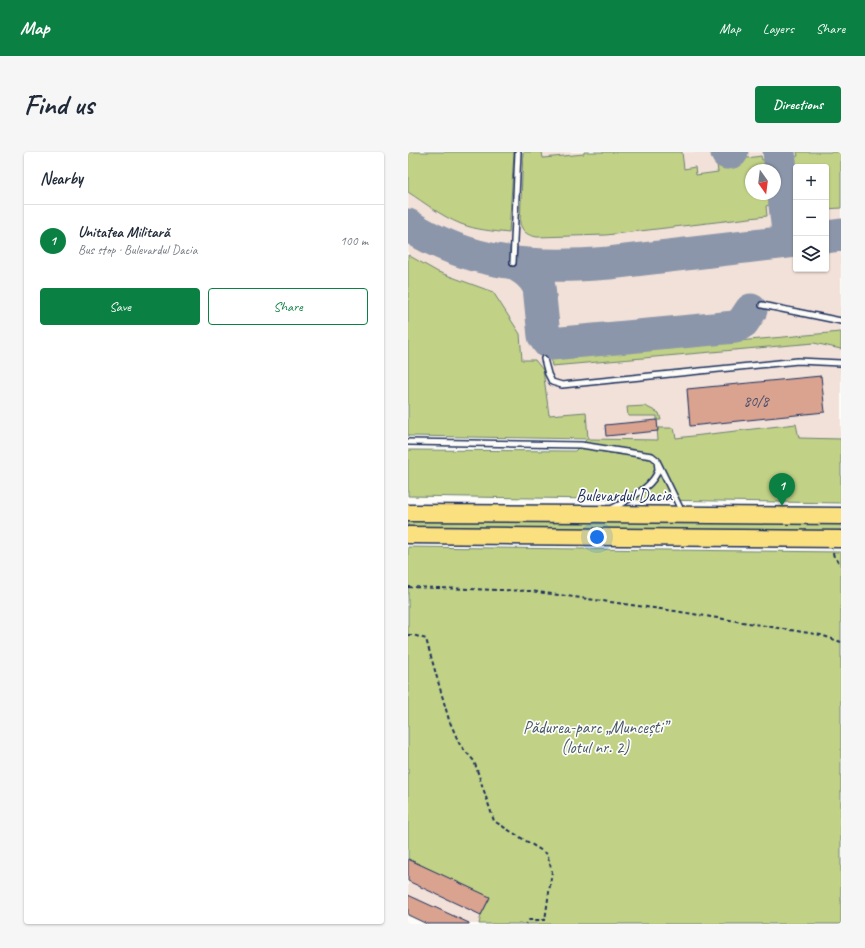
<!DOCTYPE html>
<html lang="en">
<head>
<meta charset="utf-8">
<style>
	body { margin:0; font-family:Caveat,sans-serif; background:#f6f6f7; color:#1f2937 }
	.controls { position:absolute; right:12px; top:12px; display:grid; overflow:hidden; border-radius:4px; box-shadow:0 1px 3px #0004 }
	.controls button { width:36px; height:36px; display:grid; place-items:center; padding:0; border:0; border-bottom:1px solid #e0e1e3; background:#fff; color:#1f2937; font:20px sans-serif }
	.compass { position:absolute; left:337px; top:12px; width:36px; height:36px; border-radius:50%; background:#fff; box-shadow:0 1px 3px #0004; rotate:166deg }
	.you { position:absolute; left:189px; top:385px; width:14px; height:14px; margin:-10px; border:3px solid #fff; border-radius:50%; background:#1a73e8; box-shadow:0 0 0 6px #1a73e833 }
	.badge { display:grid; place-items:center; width:26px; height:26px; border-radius:50%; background:#0b8043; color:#fff; font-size:13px; font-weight:700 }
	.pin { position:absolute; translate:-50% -33px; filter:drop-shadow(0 1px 2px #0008) }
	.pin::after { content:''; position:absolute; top:21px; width:14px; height:12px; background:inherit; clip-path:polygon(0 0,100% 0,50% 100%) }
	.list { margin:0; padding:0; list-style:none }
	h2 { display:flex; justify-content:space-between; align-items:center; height:52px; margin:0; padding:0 16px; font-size:17px }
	h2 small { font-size:13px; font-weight:400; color:#747a83 }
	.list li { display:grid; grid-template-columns:26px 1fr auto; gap:12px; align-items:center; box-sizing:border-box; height:72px; padding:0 16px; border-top:1px solid #e0e1e3 }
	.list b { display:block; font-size:15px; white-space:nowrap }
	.list p { margin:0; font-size:13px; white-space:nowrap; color:#747a83 }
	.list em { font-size:13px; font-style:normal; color:#747a83 }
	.actions { display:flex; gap:8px; padding:12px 16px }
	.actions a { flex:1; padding:9px 0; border:1px solid #0b8043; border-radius:4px; text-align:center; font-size:14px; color:#0b8043 }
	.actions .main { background:#0b8043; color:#fff }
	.icon { flex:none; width:22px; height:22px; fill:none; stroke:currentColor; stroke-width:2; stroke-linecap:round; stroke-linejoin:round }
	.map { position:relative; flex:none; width:433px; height:772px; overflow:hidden; border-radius:4px }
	header { display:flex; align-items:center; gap:24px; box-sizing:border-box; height:56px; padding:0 20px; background:#0b8043; color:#fff }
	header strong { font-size:19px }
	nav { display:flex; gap:22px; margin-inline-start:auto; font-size:14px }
	.intro { display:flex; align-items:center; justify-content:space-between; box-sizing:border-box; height:96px; padding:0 24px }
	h1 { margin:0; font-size:28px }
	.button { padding:10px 18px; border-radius:4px; background:#0b8043; color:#fff; font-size:14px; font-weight:700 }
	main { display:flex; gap:24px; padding:0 24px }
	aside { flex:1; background:#fff; border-radius:4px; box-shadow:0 1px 3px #0004 }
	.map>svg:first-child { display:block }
	.built { fill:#f2e1d8; fill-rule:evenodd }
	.green { fill:#c1d286; stroke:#6e8072 }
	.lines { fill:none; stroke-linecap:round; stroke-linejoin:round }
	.taxiway { stroke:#8c96aa; stroke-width:33 }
	.building { fill:#d9a390; stroke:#1b2f5e }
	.lane-casing { stroke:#1b2f5e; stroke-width:8 }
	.primary-casing { stroke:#1b2f5e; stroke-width:19 }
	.path { stroke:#1b2f5e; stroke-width:2; stroke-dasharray:4 3; stroke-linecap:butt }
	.lane { stroke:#fdfcf7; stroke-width:5 }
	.primary { stroke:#fbe080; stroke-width:16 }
	.labels { text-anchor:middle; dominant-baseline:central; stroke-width:3.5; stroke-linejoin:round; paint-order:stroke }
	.number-label { font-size:15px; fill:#4a4c6a }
	.street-label { font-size:17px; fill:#1b2f5e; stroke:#fdfcf7 }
	.park-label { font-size:17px; fill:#445868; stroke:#fdfcf7 }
</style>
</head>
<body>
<header>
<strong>Map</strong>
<nav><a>Map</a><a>Layers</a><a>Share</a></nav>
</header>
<div class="intro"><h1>Find us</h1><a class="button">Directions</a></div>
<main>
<aside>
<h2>Nearby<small></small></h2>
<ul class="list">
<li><span class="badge">1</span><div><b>Unitatea Militară</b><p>Bus stop · Bulevardul Dacia</p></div><em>100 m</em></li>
</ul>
<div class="actions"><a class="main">Save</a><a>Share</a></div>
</aside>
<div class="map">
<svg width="433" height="772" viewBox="0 0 433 772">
	<rect width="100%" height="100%" fill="#fdfcf7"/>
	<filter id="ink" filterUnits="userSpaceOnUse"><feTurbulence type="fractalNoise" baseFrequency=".025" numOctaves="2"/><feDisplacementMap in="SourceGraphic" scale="8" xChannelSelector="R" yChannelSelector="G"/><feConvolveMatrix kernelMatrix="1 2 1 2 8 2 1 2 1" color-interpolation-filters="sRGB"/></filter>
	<g filter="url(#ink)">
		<!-- built -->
		<path class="built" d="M0,0H433V292L0,284ZM388,15H418V117H388ZM343,18H367V42H343Z
			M0,707L82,745L73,763L71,772H19L0,763Z"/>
		<!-- green -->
		<path class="green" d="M0,0H106L101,81C85,79 68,78 53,72C33,64 17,51 0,40Z
			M115,0H134L135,6L176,2V0H274L276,17L287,15L288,23L310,20L309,13L319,12V9L353,4L354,8L361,7L363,17L366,18H343V42H365L366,52L358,54L359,64L198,83L129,85C119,83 116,81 112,72Z
			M389,0H433V56L418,57V15H388V50L386,39H383L380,16L384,15L382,5L390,4Z
			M0,103L30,120L85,140L112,182L114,208H127L135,218L141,263L178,260L180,287L250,288L249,276H266L268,286L388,272L391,286L433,287V351L0,344V298L167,299L179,287L0,284Z
			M433,180V197L406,191L144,214L143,208L146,205Z
			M237,254L251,261L253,268H249V264H220L219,255Z
			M0,367L433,372V381L0,375Z
			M0,395L433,400V772H71L73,763L82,746L0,707Z"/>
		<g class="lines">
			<!-- taxiway -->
			<path class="taxiway" d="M371,0L381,89
				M319,1L324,0
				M0,73C63,114 129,117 201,111L388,89
				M418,85L433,83
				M105,111C116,117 125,123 131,135L136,184L140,190L143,192L327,175L335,170L343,158"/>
		</g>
		<!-- building -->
		<path class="building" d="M413,224L417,260L282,274L279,237Z
			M249,268L250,279L198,284L197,273Z
			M0,707L82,745L73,763L0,729Z
			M0,743L61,771V772H19L0,763Z"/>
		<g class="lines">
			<!-- lane casing -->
			<g class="lane-casing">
				<path id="lane" d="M105,111L110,0
					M354,153L433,169
					M136,207L140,222L144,230L154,233L390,209L433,211
					M0,290L173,293L244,304L249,308C249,311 250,315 250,318C246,334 217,350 203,357
					M250,311L274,360"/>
			</g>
			<!-- primary casing -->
			<g class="primary-casing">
				<path id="primary" d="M0,361C144,362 289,362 433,364
					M0,383L433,387"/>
			</g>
			<!-- path -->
			<path class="path" d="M425,401L426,405L433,412
				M0,435L122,439L267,459L413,483L433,490
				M0,483H5L18,487L41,568L52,593L66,609L86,669L139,702L144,719L137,768H121L118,772"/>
			<!-- lane -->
			<use href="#lane" class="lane"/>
			<!-- primary -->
			<use href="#primary" class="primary"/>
		</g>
	</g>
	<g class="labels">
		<!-- number labels -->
		<g class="number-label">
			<text x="348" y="249">80/8</text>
		</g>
		<!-- street labels -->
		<g class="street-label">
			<text x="216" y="343">Bulevardul Dacia</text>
		</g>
		<!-- park labels -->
		<g class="park-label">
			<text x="187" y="575">Pădurea-parc „Muncești”<tspan x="187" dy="20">(lotul nr. 2)</tspan></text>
		</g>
	</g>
</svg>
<div class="controls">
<button>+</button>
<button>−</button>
<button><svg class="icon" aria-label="layers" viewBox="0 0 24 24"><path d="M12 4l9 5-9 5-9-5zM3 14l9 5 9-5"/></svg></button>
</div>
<svg class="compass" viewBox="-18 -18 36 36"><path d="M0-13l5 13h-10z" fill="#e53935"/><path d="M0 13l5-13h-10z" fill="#747a83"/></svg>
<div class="you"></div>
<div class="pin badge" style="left:374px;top:354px">1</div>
</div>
</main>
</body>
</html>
